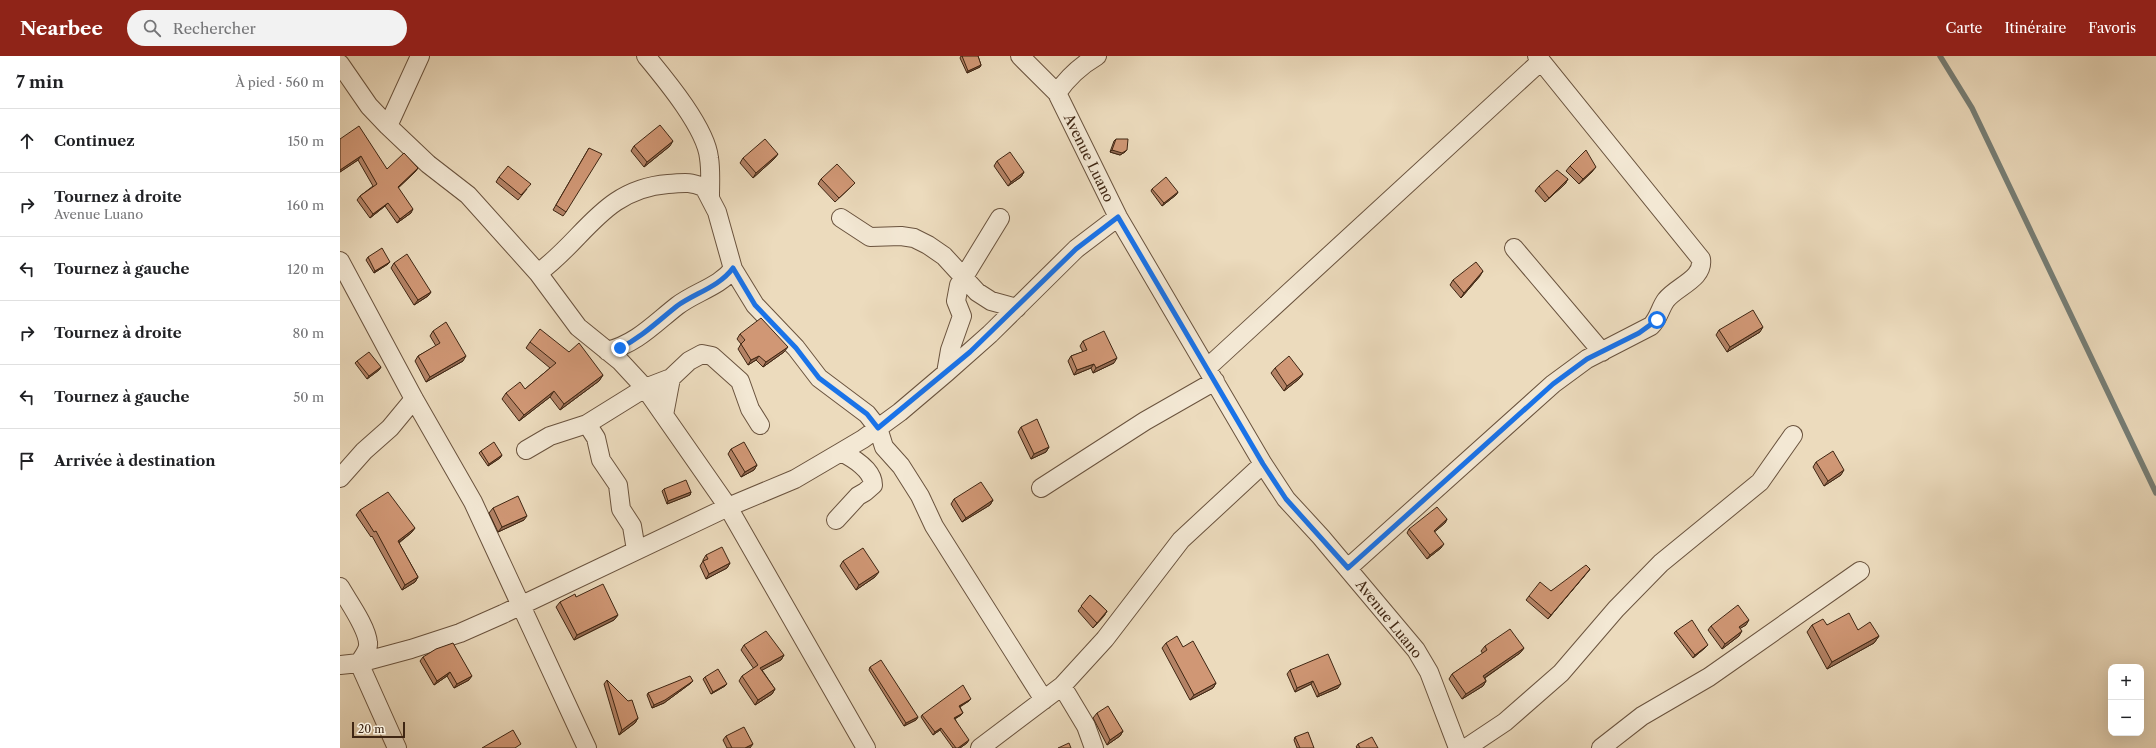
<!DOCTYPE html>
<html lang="fr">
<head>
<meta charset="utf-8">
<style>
	body { margin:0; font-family:"Libre Caslon Text",serif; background:#f2f2f2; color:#202124 }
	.controls { position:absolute; right:12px; bottom:12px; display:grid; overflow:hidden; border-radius:8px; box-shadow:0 4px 16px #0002 }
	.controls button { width:36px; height:36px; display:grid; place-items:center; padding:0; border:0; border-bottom:1px solid #e0e0e0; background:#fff; color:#202124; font:20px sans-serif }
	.scale { position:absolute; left:12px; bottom:10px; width:53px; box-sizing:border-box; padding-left:4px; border:2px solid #3f2613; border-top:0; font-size:11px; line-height:14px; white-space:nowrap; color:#3f2613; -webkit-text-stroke:3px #f3e8d4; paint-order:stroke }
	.stop { position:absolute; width:12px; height:12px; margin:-9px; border:3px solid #1a73e8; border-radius:50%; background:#fff }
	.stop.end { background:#1a73e8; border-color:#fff; box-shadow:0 1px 4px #0008 }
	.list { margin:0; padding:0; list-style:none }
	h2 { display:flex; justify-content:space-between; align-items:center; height:52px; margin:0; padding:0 16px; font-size:17px }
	h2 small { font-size:13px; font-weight:400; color:#757577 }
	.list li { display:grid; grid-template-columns:26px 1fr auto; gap:12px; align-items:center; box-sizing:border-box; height:64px; padding:0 16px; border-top:1px solid #e0e0e0 }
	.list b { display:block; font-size:15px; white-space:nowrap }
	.list p { margin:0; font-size:13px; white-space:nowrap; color:#757577 }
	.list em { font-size:13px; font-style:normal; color:#757577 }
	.icon { flex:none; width:22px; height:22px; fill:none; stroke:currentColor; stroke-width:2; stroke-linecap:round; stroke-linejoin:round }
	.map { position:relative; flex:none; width:1816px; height:692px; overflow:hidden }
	header { display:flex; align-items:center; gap:24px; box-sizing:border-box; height:56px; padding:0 20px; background:#8f2418; color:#fff }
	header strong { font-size:19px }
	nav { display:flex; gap:22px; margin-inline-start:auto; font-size:14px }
	.search { width:280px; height:36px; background:#f2f2f2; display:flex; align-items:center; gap:10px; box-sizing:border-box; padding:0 14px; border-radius:22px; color:#757577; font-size:15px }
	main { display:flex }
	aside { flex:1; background:#fff }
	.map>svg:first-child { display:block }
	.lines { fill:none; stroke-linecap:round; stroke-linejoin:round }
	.stream { stroke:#767e76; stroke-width:5.5 }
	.minor-casing { stroke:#6a533e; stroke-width:20 }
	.minor { stroke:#f3e8d4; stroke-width:18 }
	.wall { fill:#b38265; stroke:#3f2613 }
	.shaded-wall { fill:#926a52; stroke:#3f2613 }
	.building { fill:#d09775; stroke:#3f2613 }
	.route { stroke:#1a73e8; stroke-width:5 }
	.labels { text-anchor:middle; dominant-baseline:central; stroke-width:3; stroke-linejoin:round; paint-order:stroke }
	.street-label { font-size:14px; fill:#3f2613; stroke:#f3e8d4 }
</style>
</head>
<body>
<header>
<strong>Nearbee</strong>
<div class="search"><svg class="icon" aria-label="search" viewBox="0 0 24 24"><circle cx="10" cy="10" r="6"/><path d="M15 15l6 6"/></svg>Rechercher</div>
<nav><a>Carte</a><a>Itinéraire</a><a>Favoris</a></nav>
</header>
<main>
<aside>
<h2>7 min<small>À pied · 560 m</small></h2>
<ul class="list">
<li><svg class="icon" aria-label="ahead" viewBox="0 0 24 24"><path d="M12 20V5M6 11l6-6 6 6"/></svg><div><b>Continuez</b></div><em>150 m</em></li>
<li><svg class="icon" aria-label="right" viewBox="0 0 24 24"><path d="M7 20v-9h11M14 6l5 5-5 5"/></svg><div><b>Tournez à droite</b><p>Avenue Luano</p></div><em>160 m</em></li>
<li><svg class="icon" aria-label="left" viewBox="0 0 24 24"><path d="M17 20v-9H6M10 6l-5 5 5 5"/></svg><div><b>Tournez à gauche</b></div><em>120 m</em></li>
<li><svg class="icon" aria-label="right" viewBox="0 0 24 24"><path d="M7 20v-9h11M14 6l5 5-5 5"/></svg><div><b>Tournez à droite</b></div><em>80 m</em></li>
<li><svg class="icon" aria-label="left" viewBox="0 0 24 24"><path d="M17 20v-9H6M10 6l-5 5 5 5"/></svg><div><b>Tournez à gauche</b></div><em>50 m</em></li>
<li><svg class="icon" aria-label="arrive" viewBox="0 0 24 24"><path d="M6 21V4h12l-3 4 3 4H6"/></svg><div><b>Arrivée à destination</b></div></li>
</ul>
</aside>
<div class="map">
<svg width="1816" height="692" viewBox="0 0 1816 692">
	<rect width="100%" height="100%" fill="#ecdbbd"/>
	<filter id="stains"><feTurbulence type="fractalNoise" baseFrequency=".005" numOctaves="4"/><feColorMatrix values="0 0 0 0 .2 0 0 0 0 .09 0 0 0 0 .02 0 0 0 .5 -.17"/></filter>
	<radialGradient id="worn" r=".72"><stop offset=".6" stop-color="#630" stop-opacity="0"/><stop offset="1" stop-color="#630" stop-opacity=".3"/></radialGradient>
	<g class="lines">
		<!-- stream -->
		<path class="stream" d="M1600,0L1632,52L1816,437"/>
		<!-- minor casing -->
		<g class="minor-casing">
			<path id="minor" d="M306,0C325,23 366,72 369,102C371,114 370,127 370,140
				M680,0L717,37L778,161L923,408L946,443L981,481L1076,594L1089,616L1118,692
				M0,8L29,50L48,70L88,108L128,139L198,217L238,271L280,305L305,332L388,451L526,692
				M717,37C728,21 740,10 757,0
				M48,70L80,0
				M501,162L530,181L561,180L574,182L588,189L604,200L637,236L651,245L677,252
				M1174,192L1262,296
				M0,205L74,343L133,446L247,692
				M198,217C245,183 263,133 328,128C346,127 346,125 364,131L377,156L393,213L415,249L456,292L479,322L527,358L538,372L544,391L561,410L580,440L594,470L704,644
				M267,295C296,288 314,268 337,250C355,236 379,231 393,213
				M867,312L1201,5
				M606,317L610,294L622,260L616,245L619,229L660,162
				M324,359L331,322
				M247,368L256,382L261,404L278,429L281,453L292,470L296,494
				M186,394L210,380L247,368L305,332L331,322L349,305L362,298L372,300L400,325L410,353L420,369
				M0,422L24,395L50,372L74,343
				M701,432L805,365L875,325
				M496,464L518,440L525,436L533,429C533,414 513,402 501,396
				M1008,512L1213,328L1247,303L1311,270C1319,262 1320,252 1326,244C1337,230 1364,223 1361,203L1197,0
				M0,531C8,545 27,571 28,587C29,594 22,602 19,607L57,692
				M0,609L19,607L71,593L120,577L163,558L388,451L455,423L501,396L523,383L560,356L606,317L650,278L736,193L778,161
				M722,630L746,670L754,692
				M640,692L722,630L765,583L841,484L923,408
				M1126,692L1165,666L1221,617L1276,553L1321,507L1420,426L1453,379
				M1261,692L1302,660L1369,621L1520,515"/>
		</g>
		<!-- minor -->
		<use href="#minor" class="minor"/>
	</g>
	<!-- wall -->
	<path class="wall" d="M621,0H638L641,9L640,11L627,17L620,2Z
		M0,83L47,113L78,112L75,116L58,132L71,157L57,167L45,150L30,162L17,144L20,140L33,130L18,104L0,116Z
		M776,83L787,94L785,96L780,99L770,96L774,85Z
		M294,90H330L304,111L291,95Z
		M249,92L226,156L223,160L213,154Z
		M438,98L434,103L413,122L400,107L403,102Z
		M657,105L684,116L681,121L668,130L654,110Z
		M1230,110L1252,116L1239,128L1226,115Z
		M159,121L187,133L178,144L156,126Z
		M481,123L515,127L511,131L495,146L478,128Z
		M1228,123L1225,128L1205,146L1195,135L1199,130Z
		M812,133L838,136L836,139L822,150L811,135Z
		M28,201L48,208L34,217L26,204Z
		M54,207L91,236L88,240L74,249L51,212Z
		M1140,220L1121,242L1110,229L1113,224Z
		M1379,274L1420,276L1387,296L1376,279Z
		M93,275L123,305L86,326L75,305L78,300L96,290L90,280Z
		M400,278L444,296L423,311L416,304L408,309L398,293L401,288L397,283Z
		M743,285L774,307L753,317L751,312L734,319L728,305L731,300L743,296L740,290Z
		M190,286L229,296L263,319L259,325L220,354L210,341L179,365L162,343L166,337L185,333L210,312L186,292Z
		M17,305L41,311L39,314L27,323L15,307Z
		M935,312L963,318L959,323L944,335L931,317Z
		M681,371L709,391L706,396L691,403L678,376Z
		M391,393L417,409L414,414L401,421L388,398Z
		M141,395L162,399L160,402L148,410L139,397Z
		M1476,406L1501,419L1484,430L1473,411Z
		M324,433L351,436L350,439L327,448L322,435Z
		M614,443L653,444L650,449L622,466L611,448Z
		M153,452L184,464L158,476L149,457Z
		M20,454L75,472L71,477L59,487L78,521L75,526L62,534L32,480L31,481L16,459Z
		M1107,463L1105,467L1094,476L1101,492L1087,503L1067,477L1069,473Z
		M366,499L390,507L387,512L366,523L360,510L363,505V504Z
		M503,505L535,521L516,534L500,510Z
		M1250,513L1208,563L1186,544L1189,540L1211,535Z
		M750,539L767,555L764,560L753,572L738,555Z
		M236,541L278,559L274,564L234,584L216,551L220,546Z
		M1406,569L1400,572L1399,580L1382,593L1368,574L1371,570Z
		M1472,569H1487L1518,574L1539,580L1534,587L1487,613L1467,576Z
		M1336,575L1366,591L1353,602L1334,577Z
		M826,587L876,627L873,632L850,644L822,592Z
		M404,589L444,599L441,604L422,614L435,633L432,638L415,649L399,625L402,620L414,613L401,594Z
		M1145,590L1184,592L1180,597L1145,622L1146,625L1143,630L1122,643L1109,623L1112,618L1143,598L1141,595Z
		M83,601L129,624L114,632L107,620L94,629L80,605Z
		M530,611L578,661L576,664L564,670L529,614Z
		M950,614L998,632L977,641L971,628L955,636L947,618Z
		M365,621L387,628L385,630L371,638L363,623Z
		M267,624L298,662L295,667L279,679L264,628Z
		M353,625L351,627L324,647L312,652L307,639L308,637Z
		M629,645L620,651L623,657L621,659L615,663L627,687L620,692H613L600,674L593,679L581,661L582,659Z
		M757,657L783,675L780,680L767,689L753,662Z
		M386,680L410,692H387L383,684Z
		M955,681L974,692H957L954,684Z
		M1018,688L1038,692H1017L1016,691Z"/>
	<!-- shaded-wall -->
	<path class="shaded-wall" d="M641,9L640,11L627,17L628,15Z
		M333,85L330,90L304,111L307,106Z
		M772,94H787L785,96L780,99L770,96Z
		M438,98L434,103L413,122L416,117Z
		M21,100L18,104L0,116V114Z
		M1256,111L1252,116L1239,128L1243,123Z
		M78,112L75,116L55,135L58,131Z
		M684,116L681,121L668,130L671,126Z
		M1228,123L1225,128L1205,146Z
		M838,136L836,139L822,150L824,147Z
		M48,147L45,150L30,162L33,158Z
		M73,153L71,157L57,167L60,163Z
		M50,206L48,208L34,217L35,215Z
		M1143,215L1140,220L1121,242L1124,237Z
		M91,236L88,240L74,249L78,244Z
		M1423,271L1420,276L1387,296L1390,291Z
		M448,291L444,296L423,311L426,306Z
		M126,300L123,305L86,326L90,321Z
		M419,300L416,304L408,309L411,304Z
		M777,302L774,307L753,317L756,312Z
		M754,308L751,312L734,319L737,314Z
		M41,311L39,314L27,323L29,320Z
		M963,318L959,323L944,335L947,330Z
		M263,319L259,325L220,354L224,348Z
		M214,335L210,341L179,365L184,359Z
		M709,391L706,396L691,403L694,398Z
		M162,399L160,402L148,410L149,408Z
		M417,409L414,414L401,421L405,416Z
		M1504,414L1501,419L1484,430L1488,425Z
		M351,436L350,439L327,448L328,445Z
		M653,444L650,449L622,466L626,462Z
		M187,460L184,464L158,476L162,471Z
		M1107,463L1105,467L1091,479L1094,475Z
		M75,472L71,477L54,490L58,485Z
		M1104,488L1101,492L1087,503L1090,499Z
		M390,507L387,512L366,523L369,518Z
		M1250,513L1247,517L1208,563L1211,559Z
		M539,516L535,521L516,534L519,529Z
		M78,521L75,526L62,534L65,529Z
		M767,555L764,560L753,572L757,567Z
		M278,559L274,564L234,584L237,579Z
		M1409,564L1406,569L1396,575L1399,571Z
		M1402,575L1399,580L1382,593L1385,588Z
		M1539,580L1534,587L1487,613L1492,606Z
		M1368,589L1366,591L1353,602L1355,599Z
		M1184,592L1180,597L1140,625L1143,620Z
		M444,599L441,604L417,617L420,612Z
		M110,616L107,620L94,629L97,625Z
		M132,620L129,624L114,632L117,628Z
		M353,625L351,627L324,647L312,652L314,649Z
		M973,625L971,628L955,636L957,632Z
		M1146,625L1143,630L1122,643L1126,638Z
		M876,627L873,632L850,644L854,639Z
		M387,628L385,630L371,638L373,636Z
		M1001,628L998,632L977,641L979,638Z
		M435,633L432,638L415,649L418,644Z
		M631,643L629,645L617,652L619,650Z
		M623,657L621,659L612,664L614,662Z
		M578,661L576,664L564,670L566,667Z
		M298,662L295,667L279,679L282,674Z
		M601,672L600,674L593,679L595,676Z
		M783,675L780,680L767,689L770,684Z
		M629,684L627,687L620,692H618Z
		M413,688L410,692H405Z"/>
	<!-- building -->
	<path class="building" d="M622,0H638L641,9L628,15Z
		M320,69L333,85L307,106L294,90Z
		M19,70L47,113L64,97L78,112L58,131L73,153L60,163L48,147L33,158L20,140L37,128L21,100L0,114V83Z
		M425,83L438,98L416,117L403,102Z
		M776,83H788L787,94L782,97L772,94Z
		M249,92L262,98L226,156L216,149Z
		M1246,94L1256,111L1243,123L1230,110Z
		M670,96L684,116L671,126L657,105Z
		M497,108L515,127L499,142L481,123Z
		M168,110L191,128L181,139L159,121Z
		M1217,114L1228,123L1209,142L1199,130Z
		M826,121L838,136L824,147L812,133Z
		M42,192L50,206L35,215L28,201Z
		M67,198L91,236L78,244L54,207Z
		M1136,206L1143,215L1124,237L1113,224Z
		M1413,254L1423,271L1390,291L1379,274Z
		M421,262L448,291L426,306L419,300L411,304L401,288L405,284L400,278Z
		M106,266L126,300L90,321L78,300L100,287L93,275Z
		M200,273L229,296L239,287L263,319L224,348L214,335L184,359L166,337L180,326L185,333L216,307L190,286Z
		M764,275L777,302L756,312L754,308L737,314L731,300L747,294L743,285Z
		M29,296L41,311L29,320L17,305Z
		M949,300L963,318L947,330L935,312Z
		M697,363L709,391L694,398L681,371Z
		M154,386L162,399L149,408L141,395Z
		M404,386L417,409L405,416L391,393Z
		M1493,395L1504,414L1488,425L1476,406Z
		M346,424L351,436L328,445L324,433Z
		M641,426L653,444L626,462L614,443Z
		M48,436L75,472L58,485L78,521L65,529L36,475L34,476L20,454Z
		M178,440L187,460L162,471L153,452Z
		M1097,451L1107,463L1094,475L1104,488L1090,499L1069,473Z
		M382,491L390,507L369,518L363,505L368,503L366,499Z
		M523,492L539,516L519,529L503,505Z
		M1246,509L1250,513L1211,559L1189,540L1200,526L1211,535Z
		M263,528L278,559L237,579L220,546L235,538L236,541Z
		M750,539L767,555L757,567L741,550Z
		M1398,549L1409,564L1399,571L1402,575L1385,588L1371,570Z
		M1509,557L1518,574L1530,566L1539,580L1492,606L1472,569L1483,563L1487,569Z
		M1352,564L1368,589L1355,599L1336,575Z
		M1170,573L1184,592L1143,620L1146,625L1126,638L1112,618L1147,594L1145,590Z
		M426,575L444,599L420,612L435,633L418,644L402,620L418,609L404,589Z
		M837,580L843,591L853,585L876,627L854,639L826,587Z
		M113,587L132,620L117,628L110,616L97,625L83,601L96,593Z
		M988,598L1001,628L979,638L973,625L957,632L950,614Z
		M541,604L578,661L566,667L530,611Z
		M378,613L387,628L373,636L365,621Z
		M350,620L353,625L325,644L314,649L308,637Z
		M267,624L288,645L292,644L298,662L282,674Z
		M623,629L631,643L619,650L623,657L614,662L629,684L618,692H616L601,672L595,676L582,659Z
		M768,650L783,675L770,684L757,657Z
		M404,671L413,688L405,692H392L386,680Z
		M173,674L181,688L175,692H142Z
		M968,676L974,692H960L955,681Z
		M1032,681L1038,692H1020L1018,688Z
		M729,687L731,692H718Z"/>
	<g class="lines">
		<!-- route -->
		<path class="route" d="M280,292C302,281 318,265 337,250C355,237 379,231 393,212L415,249L456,292L479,322L527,358L538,372L630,296L736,193L778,161L923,408L946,443L1008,512L1213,328L1247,303L1299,277L1317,264"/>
	</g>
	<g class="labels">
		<!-- street labels -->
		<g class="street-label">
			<text transform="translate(749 102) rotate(64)">Avenue Luano</text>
			<text transform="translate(1049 563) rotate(51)">Avenue Luano</text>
		</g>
	</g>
	<rect width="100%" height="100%" filter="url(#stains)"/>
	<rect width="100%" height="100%" fill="url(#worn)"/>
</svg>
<div class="controls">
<button>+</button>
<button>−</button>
</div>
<div class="scale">20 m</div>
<div class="stop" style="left:1317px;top:264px"></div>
<div class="stop end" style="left:280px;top:292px"></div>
</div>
</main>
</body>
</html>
